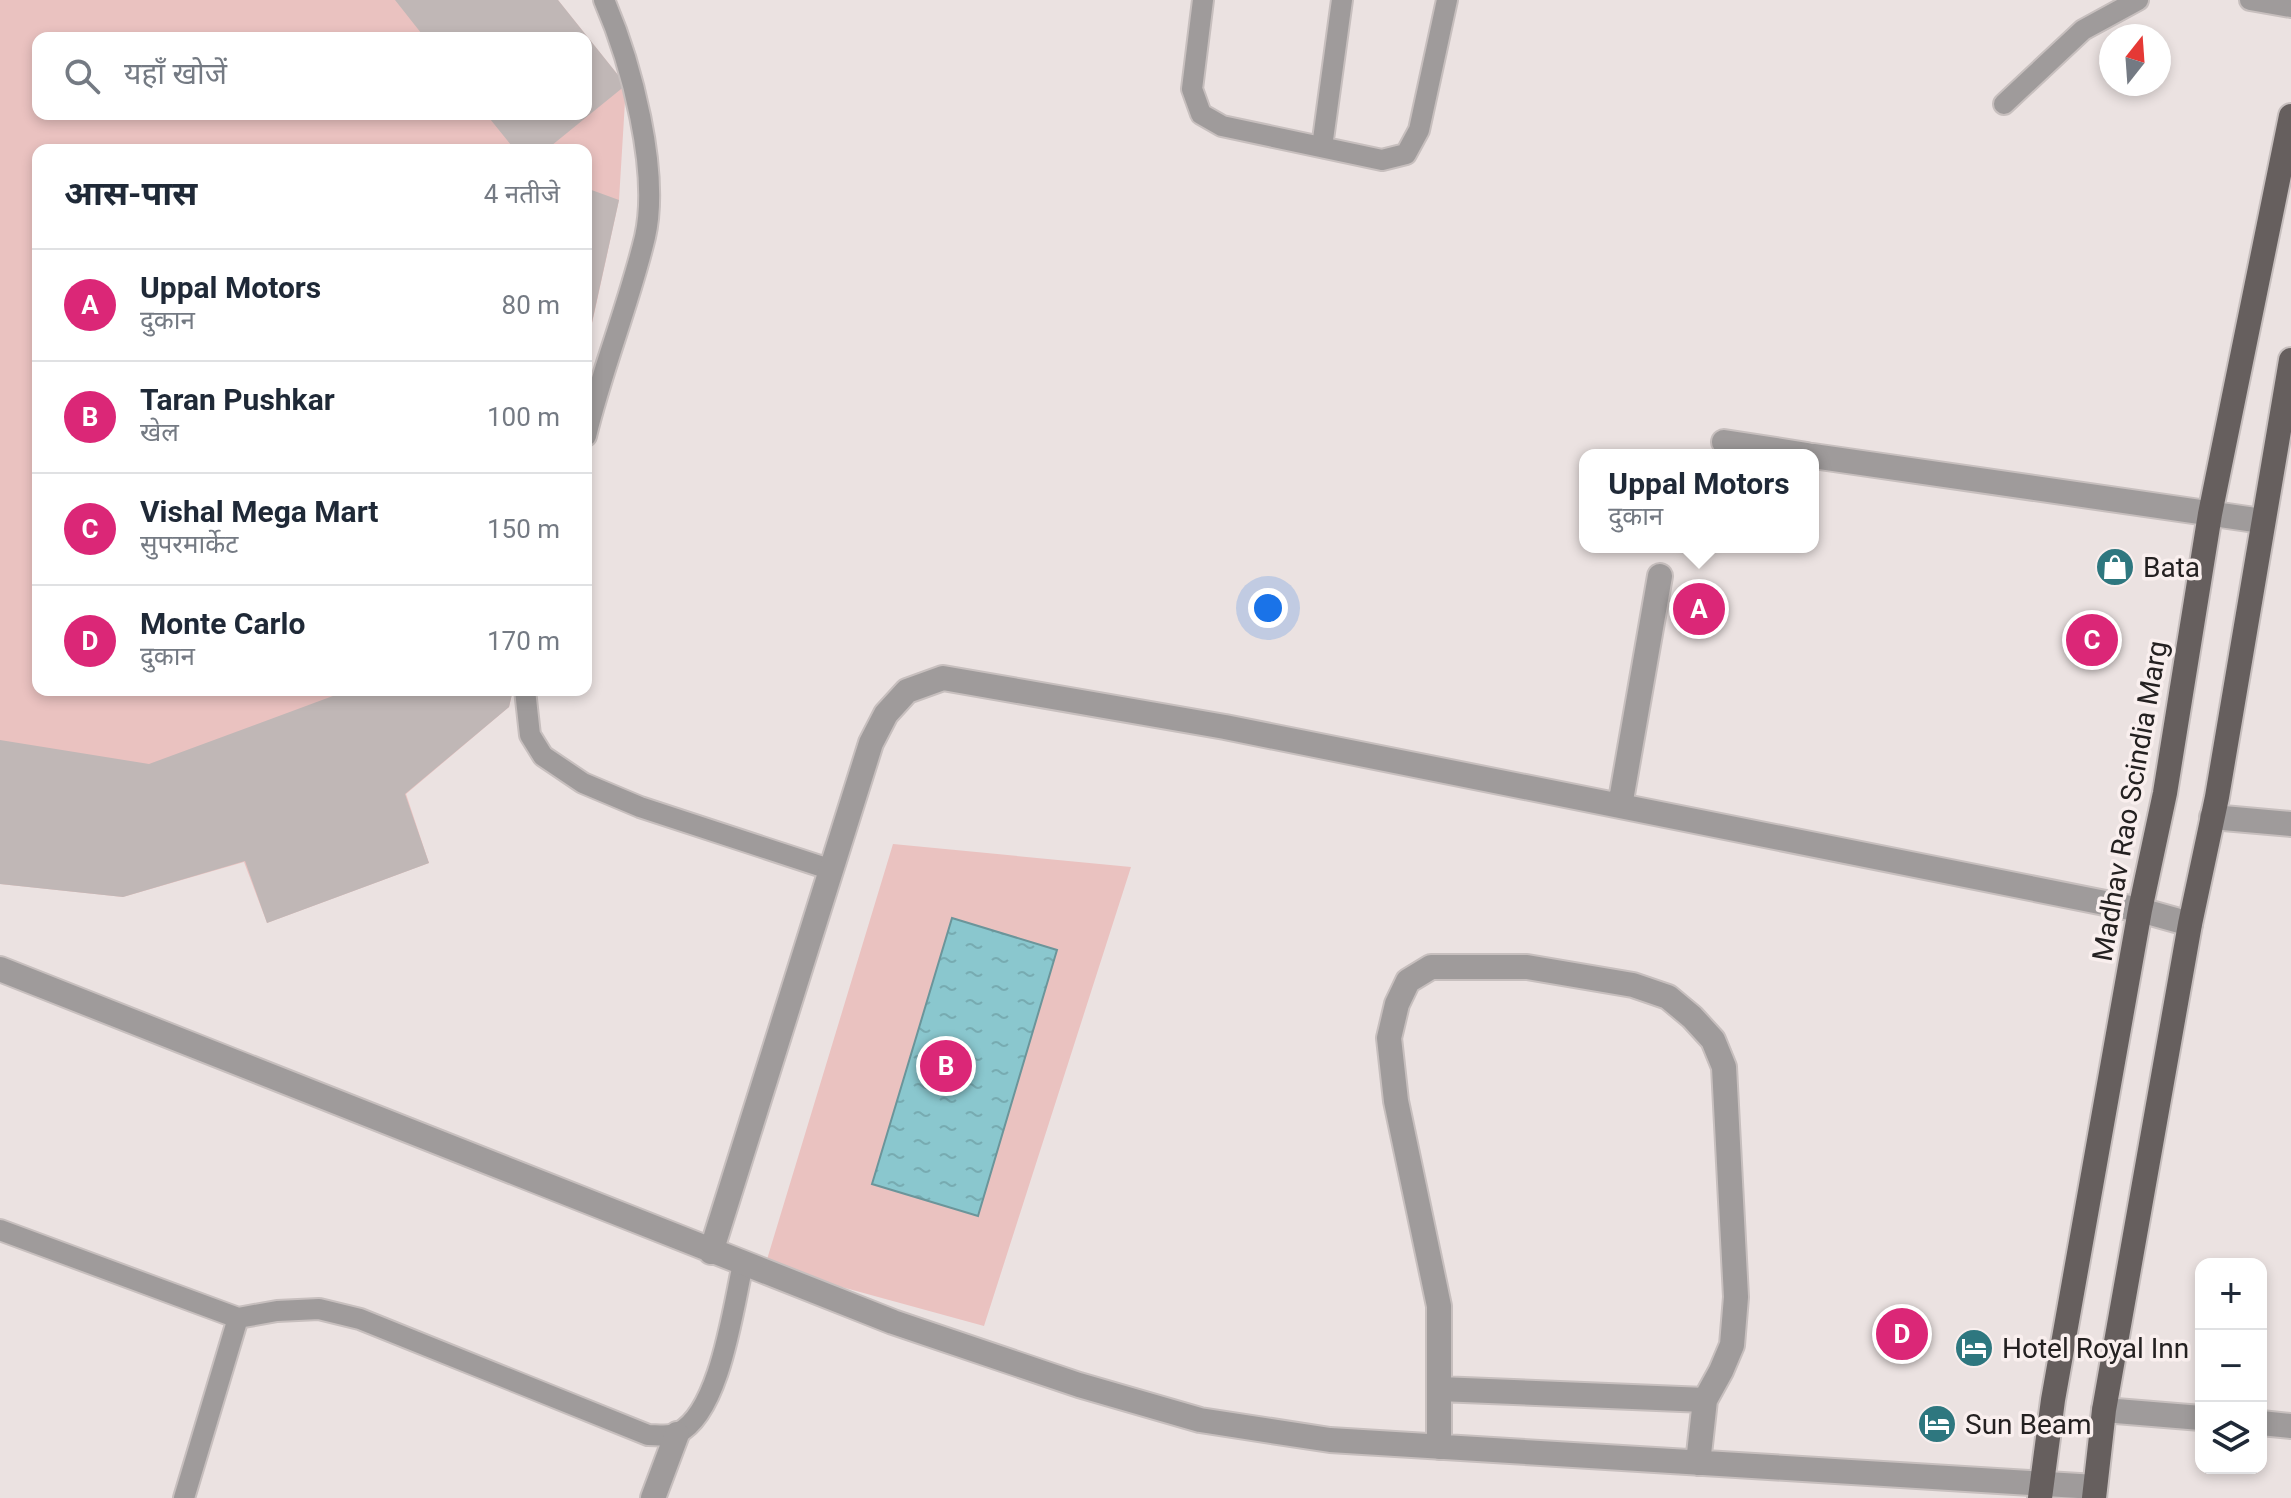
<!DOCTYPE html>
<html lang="hi">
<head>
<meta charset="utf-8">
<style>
	body { margin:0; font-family:Roboto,"Noto Sans Devanagari",sans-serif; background:#f6f6f7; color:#1f2937 }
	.controls { position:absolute; right:24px; bottom:24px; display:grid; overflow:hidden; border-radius:16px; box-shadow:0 4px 12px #0003 }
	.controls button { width:72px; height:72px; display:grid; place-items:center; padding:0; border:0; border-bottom:2px solid #e0e1e3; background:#fff; color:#1f2937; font:40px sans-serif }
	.compass { position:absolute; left:2099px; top:24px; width:72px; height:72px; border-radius:50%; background:#fff; box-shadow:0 4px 12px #0003; rotate:17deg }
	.you { position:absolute; left:1268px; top:608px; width:28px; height:28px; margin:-20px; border:6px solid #fff; border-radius:50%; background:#1a73e8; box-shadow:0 0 0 12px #1a73e833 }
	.badge { display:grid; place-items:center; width:52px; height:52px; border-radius:50%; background:#db2777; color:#fff; font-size:26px; font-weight:700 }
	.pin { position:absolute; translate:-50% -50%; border:4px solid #fff; box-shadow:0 2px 8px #0006 }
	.popup { position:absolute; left:1579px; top:449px; width:240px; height:104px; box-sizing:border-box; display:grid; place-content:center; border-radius:16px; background:#fff; filter:drop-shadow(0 2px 6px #0005); font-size:26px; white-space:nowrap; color:#747a83 }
	.popup b { font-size:30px; color:#1f2937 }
	.popup::after { content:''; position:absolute; left:50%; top:100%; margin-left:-16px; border:16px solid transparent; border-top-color:#fff }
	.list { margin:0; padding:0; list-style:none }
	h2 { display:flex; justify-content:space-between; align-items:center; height:104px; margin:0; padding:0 32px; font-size:34px }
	h2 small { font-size:26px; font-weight:400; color:#747a83 }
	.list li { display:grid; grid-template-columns:52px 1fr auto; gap:24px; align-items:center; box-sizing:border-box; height:112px; padding:0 32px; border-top:2px solid #e0e1e3 }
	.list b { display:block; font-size:30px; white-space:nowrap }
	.list p { margin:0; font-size:26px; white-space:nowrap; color:#747a83 }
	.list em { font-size:26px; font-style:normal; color:#747a83 }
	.icon { flex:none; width:44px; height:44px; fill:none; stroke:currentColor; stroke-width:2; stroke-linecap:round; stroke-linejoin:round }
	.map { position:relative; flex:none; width:2291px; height:1498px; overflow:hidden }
	.search { position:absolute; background:#fff; box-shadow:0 4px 12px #0003; left:32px; top:32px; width:560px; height:88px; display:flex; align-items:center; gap:20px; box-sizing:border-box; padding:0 28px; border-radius:16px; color:#747a83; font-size:30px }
	.panel { position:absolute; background:#fff; box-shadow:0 4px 12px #0003; left:32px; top:144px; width:560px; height:552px; border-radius:16px }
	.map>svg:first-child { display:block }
	.garden { fill:#eac2c0; fill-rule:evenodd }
	.water { fill:url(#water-ripples); stroke:#6b959a; stroke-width:2 }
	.building { fill:#c0b7b6 }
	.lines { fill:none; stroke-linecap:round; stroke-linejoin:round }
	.lane-casing { stroke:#c7bfbe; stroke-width:24 }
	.street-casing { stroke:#c7bfbe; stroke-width:28 }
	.primary-casing { stroke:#c7bfbe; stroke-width:28 }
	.lane { stroke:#9f9b9b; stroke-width:20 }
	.street { stroke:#9f9b9b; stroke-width:24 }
	.primary { stroke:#665f5e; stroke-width:24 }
	.labels { text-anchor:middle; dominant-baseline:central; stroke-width:7; stroke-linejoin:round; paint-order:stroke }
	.poi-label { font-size:28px; fill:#242121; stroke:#f9efee; text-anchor:start }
	.street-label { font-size:28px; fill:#242121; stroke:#f9efee }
</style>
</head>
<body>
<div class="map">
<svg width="2291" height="1498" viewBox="0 0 2291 1498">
	<defs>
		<pattern id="water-ripples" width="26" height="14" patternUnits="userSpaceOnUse" patternTransform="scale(2)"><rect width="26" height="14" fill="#8ac7ce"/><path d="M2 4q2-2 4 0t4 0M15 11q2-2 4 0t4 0" fill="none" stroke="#77abb1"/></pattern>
	</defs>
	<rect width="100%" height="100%" fill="#ebe2e1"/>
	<!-- garden -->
	<path class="garden" d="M0,0H558L626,85L619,200L586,351V150H38V690H513L509,707L406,794L429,863L267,923L244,862L123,897L0,884ZM38,38H586V114H38Z
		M893,844L1131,867L984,1326L765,1266Z"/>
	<!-- water -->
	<path class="water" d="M952,918L1057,950L978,1216L872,1184Z"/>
	<!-- building -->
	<path class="building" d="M395,0H558L626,85L546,150H515L486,114H586V38H425Z
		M586,188L619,200L587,345H586Z
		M349,690H513L509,707L405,794L429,863L267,923L245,861L123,897L0,884V740L149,764Z"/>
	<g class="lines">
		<!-- lane casing -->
		<g class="lane-casing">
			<path id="lane" d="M1203,0L1192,89L1201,114L1222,126L1382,160L1406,154L1419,130L1447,0
				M2250,0L2291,7
				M2004,104L2083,30L2138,0
				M1322,147L1342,0
				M586,436C602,369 629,304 645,237C660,171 631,62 604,0
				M525,690L530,735L543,756L583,783L640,807L832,870
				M0,1230L238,1318L277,1311L319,1309L360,1319L648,1435C657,1435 671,1437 678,1433C720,1412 733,1308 743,1264
				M184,1498L238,1318"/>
		</g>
		<!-- street casing -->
		<g class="street-casing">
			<path id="street" d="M1724,442L1807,455
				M1813,456L2262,521
				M1620,806L1660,576
				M2212,817L2291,824
				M0,969L893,1322L1079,1385L1200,1420L1330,1440L2095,1487
				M711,1252L871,743L886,714L907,691L943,678L1225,727L2140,910L2190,924
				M1439,1389L1705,1400
				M2104,1410L2201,1418
				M2261,1423L2291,1426
				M1439,1447V1306L1396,1101L1389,1038L1397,1004L1408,981L1431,967H1527L1633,985L1668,997L1692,1017L1713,1040L1724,1067L1736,1297L1732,1345L1721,1371L1705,1400L1698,1463
				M653,1498L677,1434"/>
		</g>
		<!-- primary casing -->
		<g class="primary-casing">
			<path id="primary" d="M2040,1498L2053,1400L2140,910L2165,793L2210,514L2291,116
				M2094,1498L2104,1410L2190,924L2217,797L2291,360"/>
		</g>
		<!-- lane -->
		<use href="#lane" class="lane"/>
		<!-- street -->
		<use href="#street" class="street"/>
		<!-- primary -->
		<use href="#primary" class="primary"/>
	</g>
	<!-- icons -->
	<defs>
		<g id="shop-disc" transform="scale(2)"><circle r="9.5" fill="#2e777f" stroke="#f9efee"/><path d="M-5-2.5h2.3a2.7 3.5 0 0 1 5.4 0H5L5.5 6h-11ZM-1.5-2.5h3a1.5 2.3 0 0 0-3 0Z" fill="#fff"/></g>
		<g id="hotel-disc" transform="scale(2)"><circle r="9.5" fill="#2e777f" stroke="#f9efee"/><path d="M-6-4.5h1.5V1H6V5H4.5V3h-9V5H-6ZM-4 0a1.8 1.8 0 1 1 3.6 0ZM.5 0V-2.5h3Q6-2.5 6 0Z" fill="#fff"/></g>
	</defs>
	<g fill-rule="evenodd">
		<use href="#shop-disc" x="2115" y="567"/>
		<use href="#hotel-disc" x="1974" y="1348"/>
		<use href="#hotel-disc" x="1937" y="1424"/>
	</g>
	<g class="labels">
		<!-- poi labels -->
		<g class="poi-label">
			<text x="2143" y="567">Bata</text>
			<text x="2002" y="1348">Hotel Royal Inn</text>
			<text x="1965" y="1424">Sun Beam</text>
		</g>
		<!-- street labels -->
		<g class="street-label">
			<text transform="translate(2130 801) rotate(-80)">Madhav Rao Scindia Marg</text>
		</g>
	</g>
</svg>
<div class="controls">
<button>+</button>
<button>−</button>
<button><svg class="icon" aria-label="layers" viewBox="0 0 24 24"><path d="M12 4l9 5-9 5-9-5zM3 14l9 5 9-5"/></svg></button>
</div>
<svg class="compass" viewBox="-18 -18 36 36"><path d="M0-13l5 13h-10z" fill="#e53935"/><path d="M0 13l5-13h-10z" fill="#747a83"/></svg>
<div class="you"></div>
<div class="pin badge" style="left:1699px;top:609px">A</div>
<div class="popup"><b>Uppal Motors</b>दुकान</div>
<div class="pin badge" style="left:946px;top:1066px">B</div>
<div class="pin badge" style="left:2092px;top:640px">C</div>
<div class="pin badge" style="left:1902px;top:1334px">D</div>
<div class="search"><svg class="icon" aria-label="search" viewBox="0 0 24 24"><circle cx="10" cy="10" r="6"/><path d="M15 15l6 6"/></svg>यहाँ खोजें</div>
<section class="panel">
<h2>आस-पास<small>4 नतीजे</small></h2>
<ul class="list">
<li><span class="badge">A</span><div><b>Uppal Motors</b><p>दुकान</p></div><em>80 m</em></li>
<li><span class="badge">B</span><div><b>Taran Pushkar</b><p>खेल</p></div><em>100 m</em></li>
<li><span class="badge">C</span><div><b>Vishal Mega Mart</b><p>सुपरमार्केट</p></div><em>150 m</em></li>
<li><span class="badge">D</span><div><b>Monte Carlo</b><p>दुकान</p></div><em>170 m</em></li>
</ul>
</section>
</div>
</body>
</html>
